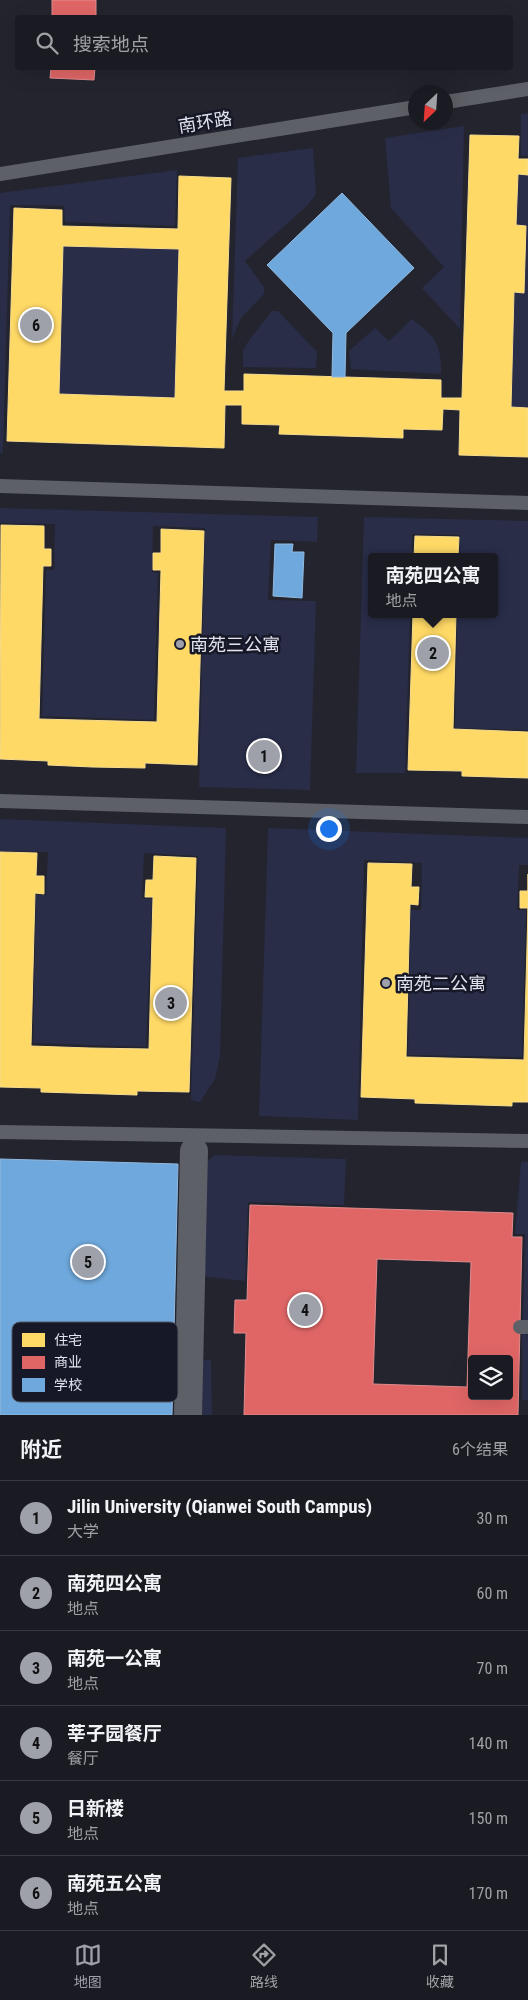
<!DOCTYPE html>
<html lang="zh">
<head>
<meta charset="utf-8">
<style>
	body { margin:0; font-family:"Roboto Condensed","Noto Sans SC",sans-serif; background:#27282f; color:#f1f3f6 }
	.controls { position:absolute; right:15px; bottom:15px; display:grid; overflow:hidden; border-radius:5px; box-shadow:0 5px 20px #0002 }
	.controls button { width:45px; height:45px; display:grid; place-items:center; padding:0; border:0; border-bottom:1px solid #383940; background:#1a1b22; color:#f1f3f6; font:25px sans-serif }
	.compass { position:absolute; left:408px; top:85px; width:45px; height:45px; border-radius:50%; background:#1a1b22; box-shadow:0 5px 20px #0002; rotate:205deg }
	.you { position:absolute; left:328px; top:828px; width:18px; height:18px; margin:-12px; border:4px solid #fff; border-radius:50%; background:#1a73e8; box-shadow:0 0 0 8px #1a73e833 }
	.badge { display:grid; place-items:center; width:32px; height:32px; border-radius:50%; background:#9ea0aa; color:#111; font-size:16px; font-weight:700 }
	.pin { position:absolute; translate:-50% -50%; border:2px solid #fff; box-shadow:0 1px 5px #0006 }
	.popup { position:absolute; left:368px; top:553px; width:130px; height:65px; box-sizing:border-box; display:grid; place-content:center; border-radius:5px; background:#1a1b22; filter:drop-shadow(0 1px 4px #0005); font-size:16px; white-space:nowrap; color:#9fa1a5 }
	.popup b { font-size:19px; color:#f1f3f6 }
	.popup::after { content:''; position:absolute; left:50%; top:100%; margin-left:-10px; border:10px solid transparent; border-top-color:#1a1b22 }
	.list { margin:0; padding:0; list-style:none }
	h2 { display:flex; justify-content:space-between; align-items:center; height:65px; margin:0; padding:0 20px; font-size:21px }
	h2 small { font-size:16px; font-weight:400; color:#9fa1a5 }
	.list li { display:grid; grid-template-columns:32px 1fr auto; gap:15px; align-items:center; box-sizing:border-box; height:75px; padding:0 20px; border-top:1px solid #383940 }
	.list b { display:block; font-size:19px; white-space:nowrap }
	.list p { margin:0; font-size:16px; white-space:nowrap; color:#9fa1a5 }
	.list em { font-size:16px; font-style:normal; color:#9fa1a5 }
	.icon { flex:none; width:28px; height:28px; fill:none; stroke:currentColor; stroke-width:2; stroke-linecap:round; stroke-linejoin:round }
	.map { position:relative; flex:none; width:528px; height:1415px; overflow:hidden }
	.search { position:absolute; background:#1a1b22; box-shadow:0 5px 20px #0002; left:15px; right:15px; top:15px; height:55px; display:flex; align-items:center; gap:12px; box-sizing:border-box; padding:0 18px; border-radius:5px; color:#9fa1a5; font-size:19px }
	.sheet { height:515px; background:#1a1b22 }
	nav { display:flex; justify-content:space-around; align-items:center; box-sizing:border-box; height:70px; border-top:1px solid #383940; background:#1a1b22; font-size:14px; color:#9fa1a5 }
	nav a { display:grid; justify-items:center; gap:2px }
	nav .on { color:#9ea0aa }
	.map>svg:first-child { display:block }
	.green { fill:#292d48 }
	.homes { fill:#ffd966; stroke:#f6dc8f; fill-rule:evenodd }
	.shops { fill:#e06666; stroke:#e08c8f; fill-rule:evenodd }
	.schools { fill:#6fa8dc; stroke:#91bae1 }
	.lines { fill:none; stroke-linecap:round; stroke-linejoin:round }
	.lane { stroke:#5e6067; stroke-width:14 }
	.street { stroke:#5e6067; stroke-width:28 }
	.poi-dot { fill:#9ea0aa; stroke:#161827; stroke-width:2 }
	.labels { text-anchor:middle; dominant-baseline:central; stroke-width:5; stroke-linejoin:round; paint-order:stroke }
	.street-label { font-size:18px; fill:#e1e3ee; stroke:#161827 }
	.poi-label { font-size:18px; fill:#e1e3ee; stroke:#161827; text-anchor:start }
	.key { fill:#161827; stroke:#535563; stroke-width:1 }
	.key-label { font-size:14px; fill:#e1e3ee }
</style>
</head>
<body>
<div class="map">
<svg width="528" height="1415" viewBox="0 0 528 1415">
	<rect width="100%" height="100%" fill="#23242d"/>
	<!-- green -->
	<path class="green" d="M528,113V156H521V114Z
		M464,126L460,329L422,288L444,267L391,208L385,138Z
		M313,148L316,194L309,204L245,261L264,287V294L241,318L232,339L238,158Z
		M177,170L175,226L65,222L64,206L10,205L3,453H0V193Z
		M518,174L528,175V408L511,407L514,292L523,293L526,226L516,225Z
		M63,246L179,249L175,398L59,394Z
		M272,311H278L317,352L316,368L243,367V350L249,340Z
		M412,319C435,336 442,345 441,374L351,369L349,351L375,328L389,341Z
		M0,508L318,517L317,542L271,540L268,600L316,601L310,790L199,787L205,528L153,526L152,572L158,573L154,720L42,716L46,570H54L55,524L0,523Z
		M364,517L528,521V730L455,728L457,614H494V557H460V535L412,534V557H372V614H410L405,773H356Z
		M0,819L226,828L220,1056L215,1079L200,1102L191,1100L198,856L144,853L142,898L152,899L146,1047L33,1043L36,895H46L48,852L0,851Z
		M268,828L528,838V865H519L517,910H526L522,1057L408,1055L411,910H421L422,863L364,860L358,1120L259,1116Z
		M215,1155L346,1159L344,1205L248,1202L245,1281L200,1276L206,1162Z
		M521,1162H528V1320H523L525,1234H515Z
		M522,1334L528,1335V1400H522Z
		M202,1360H211L212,1415H201Z"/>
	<!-- homes -->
	<path class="homes" d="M470,135L519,136L518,159H528V175L518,174L516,225L526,226L524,293L514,292L511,407L528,408V457L459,455L460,410L443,409L442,430L403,429V438L279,434L280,425L242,424V405H225L224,448L7,441L14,208L62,210V226L178,229L179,176L231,178L224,391H244V374L345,377L441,380V398H462ZM63,246L179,249L175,398L59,394Z
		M1,525L44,526V549H51V566H43L39,719L157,722L161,570H153V553H161V529L204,531L197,765L145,763V768L92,767L48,765V761L0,759Z
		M415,536L459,537L458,557H414Z
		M413,614H456L453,729L528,732V778L462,776V771L408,770Z
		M0,852L37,853L36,876H44V894L35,893L31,1046L90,1048L149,1049L153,897H145L146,880H153L154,856L196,858L189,1092L137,1091V1095L41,1092V1088L0,1087Z
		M368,863L412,864L411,887H419L418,905L410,904L406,1057L524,1060L528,908H520V891H528V874V1102H512V1106L415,1103V1099L361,1097Z"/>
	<!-- shops -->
	<path class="shops" d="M52,0H96V18H52Z
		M51,68H95L94,80L50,78Z
		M250,1205L513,1213L512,1237H522L518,1415H244L246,1333H234L235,1300H247ZM377,1259L471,1262L467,1387L373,1384ZM472,1359H509V1396H472Z"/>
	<!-- schools -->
	<path class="schools" d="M342,193L414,268L346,333L345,377H332L333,333L267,265Z
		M275,544H293L292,552H304L302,598L273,596Z
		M0,1159L178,1164L172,1415H0Z"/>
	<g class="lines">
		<!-- lane -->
		<path class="lane" d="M446,102L528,89
			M0,174L416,107
			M0,486L528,503
			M0,801L528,817
			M0,1132L528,1141
			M520,1327H528"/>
		<!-- street -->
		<path class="street" d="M188,1415L194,1151"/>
	</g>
	<!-- markers -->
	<g class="poi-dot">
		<circle cx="180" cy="644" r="5"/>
		<circle cx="386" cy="983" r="5"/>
	</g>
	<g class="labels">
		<!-- street labels -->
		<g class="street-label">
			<text transform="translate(205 122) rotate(-9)">南环路</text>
		</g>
		<!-- poi labels -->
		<g class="poi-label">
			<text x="190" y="644">南苑三公寓</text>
			<text x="396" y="983">南苑二公寓</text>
		</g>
	</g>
	<!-- legend -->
	<rect x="12" y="1322" width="166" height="80" rx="8" class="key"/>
	<rect x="22" y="1333" width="23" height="14" fill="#ffd966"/>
	<rect x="22" y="1356" width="23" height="13" fill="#e06666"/>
	<rect x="22" y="1378" width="23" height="14" fill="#6fa8dc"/>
	<g class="key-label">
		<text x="54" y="1345">住宅</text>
		<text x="54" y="1367">商业</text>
		<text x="54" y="1390">学校</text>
	</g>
</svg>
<div class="controls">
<button><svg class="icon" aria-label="layers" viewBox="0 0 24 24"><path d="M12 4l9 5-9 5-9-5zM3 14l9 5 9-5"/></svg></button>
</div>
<svg class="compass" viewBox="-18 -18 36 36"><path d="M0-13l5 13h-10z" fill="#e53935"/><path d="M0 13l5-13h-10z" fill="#9fa1a5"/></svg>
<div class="you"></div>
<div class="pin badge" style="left:264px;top:756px">1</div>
<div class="pin badge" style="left:433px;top:653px">2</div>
<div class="popup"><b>南苑四公寓</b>地点</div>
<div class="pin badge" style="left:171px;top:1003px">3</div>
<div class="pin badge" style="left:305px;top:1310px">4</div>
<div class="pin badge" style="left:88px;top:1262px">5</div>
<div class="pin badge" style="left:36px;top:325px">6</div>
<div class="search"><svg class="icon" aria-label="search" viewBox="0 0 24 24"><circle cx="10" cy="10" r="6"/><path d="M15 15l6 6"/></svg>搜索地点</div>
</div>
<section class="sheet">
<h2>附近<small>6个结果</small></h2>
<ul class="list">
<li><span class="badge">1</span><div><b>Jilin University (Qianwei South Campus)</b><p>大学</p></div><em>30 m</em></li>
<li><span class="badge">2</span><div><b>南苑四公寓</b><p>地点</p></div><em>60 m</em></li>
<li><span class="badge">3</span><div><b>南苑一公寓</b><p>地点</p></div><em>70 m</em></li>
<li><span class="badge">4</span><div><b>莘子园餐厅</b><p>餐厅</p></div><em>140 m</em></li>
<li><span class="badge">5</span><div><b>日新楼</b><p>地点</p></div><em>150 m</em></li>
<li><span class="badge">6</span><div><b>南苑五公寓</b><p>地点</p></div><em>170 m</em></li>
</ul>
</section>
<nav>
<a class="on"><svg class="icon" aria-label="map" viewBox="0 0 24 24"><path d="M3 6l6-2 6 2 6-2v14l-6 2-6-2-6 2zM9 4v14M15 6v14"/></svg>地图</a>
<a><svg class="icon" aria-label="directions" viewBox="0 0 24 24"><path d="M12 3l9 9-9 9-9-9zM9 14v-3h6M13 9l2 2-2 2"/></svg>路线</a>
<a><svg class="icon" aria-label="saved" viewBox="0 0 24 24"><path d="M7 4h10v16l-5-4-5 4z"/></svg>收藏</a>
</nav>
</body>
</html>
